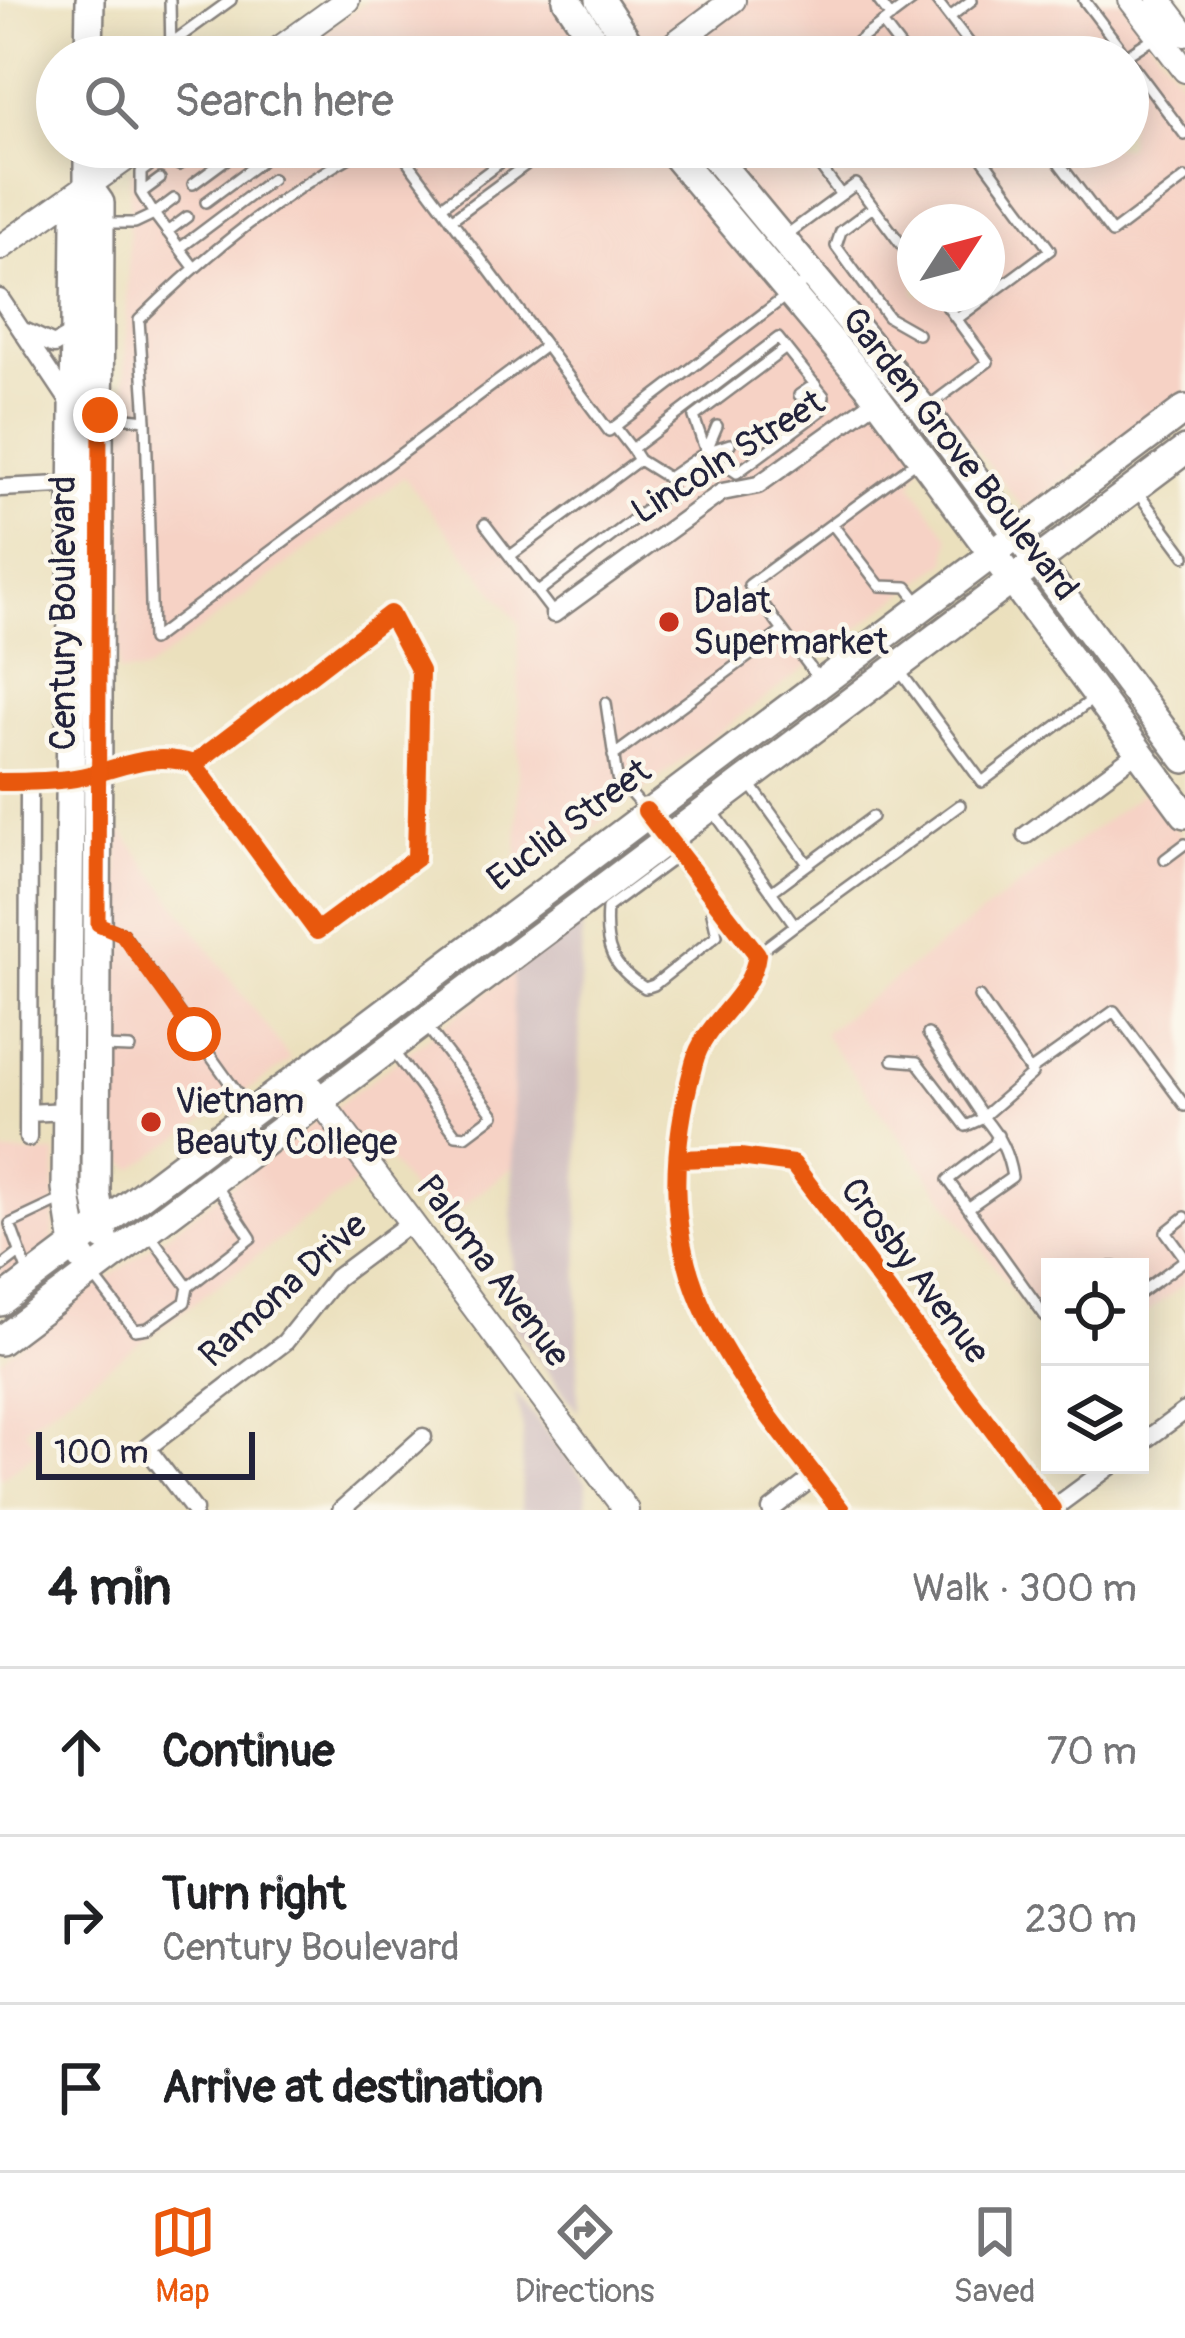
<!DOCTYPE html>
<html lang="en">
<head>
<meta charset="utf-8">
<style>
	body { margin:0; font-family:Pangolin,sans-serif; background:#f6f6f6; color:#202124 }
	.controls { position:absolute; right:36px; bottom:36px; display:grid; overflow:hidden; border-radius:0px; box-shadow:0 6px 30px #0003 }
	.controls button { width:108px; height:108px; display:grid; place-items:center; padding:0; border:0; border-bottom:3px solid #e0e0e0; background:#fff; color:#202124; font:60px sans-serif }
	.compass { position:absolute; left:897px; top:204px; width:108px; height:108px; border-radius:50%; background:#fff; box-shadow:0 6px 30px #0003; rotate:54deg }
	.scale { position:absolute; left:36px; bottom:30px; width:219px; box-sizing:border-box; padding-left:12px; border:6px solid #22223b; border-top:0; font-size:33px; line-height:42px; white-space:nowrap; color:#22223b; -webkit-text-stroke:9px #fbf7ec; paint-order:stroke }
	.stop { position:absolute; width:36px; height:36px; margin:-27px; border:9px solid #ea580c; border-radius:50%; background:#fff }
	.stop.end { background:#ea580c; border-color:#fff; box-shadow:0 3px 12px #0008 }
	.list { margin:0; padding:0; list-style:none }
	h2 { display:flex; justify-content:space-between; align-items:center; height:156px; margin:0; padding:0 48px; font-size:51px }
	h2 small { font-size:39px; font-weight:400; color:#757577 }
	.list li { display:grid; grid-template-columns:78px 1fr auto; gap:36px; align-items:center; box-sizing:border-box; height:168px; padding:0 48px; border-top:3px solid #e0e0e0 }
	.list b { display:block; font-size:45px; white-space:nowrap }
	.list p { margin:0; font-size:39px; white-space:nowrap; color:#757577 }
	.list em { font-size:39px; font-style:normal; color:#757577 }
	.icon { flex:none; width:66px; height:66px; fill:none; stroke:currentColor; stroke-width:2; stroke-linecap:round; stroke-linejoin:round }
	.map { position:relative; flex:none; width:1185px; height:1510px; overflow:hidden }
	.search { position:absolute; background:#fff; box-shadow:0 6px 30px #0003; left:36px; right:36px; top:36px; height:132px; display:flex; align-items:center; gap:30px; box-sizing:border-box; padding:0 42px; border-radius:66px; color:#757577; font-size:45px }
	.sheet { height:660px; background:#fff }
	nav { display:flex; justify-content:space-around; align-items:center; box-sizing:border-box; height:168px; border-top:3px solid #e0e0e0; background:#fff; font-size:33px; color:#757577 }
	nav a { display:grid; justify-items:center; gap:6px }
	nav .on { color:#ea580c }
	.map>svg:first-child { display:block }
	.built { fill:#f6d2c5; fill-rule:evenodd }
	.industrial { fill:#d1bfbf }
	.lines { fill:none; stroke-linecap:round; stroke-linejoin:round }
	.lane-casing { stroke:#86817c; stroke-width:14 }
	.street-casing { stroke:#86817c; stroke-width:21 }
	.secondary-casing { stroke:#86817c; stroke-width:28 }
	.primary-casing { stroke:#86817c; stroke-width:32 }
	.lane { stroke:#fff; stroke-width:9 }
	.street { stroke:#fff; stroke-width:16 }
	.secondary { stroke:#fff; stroke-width:24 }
	.primary { stroke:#fff; stroke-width:27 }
	.cycleway-casing { stroke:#fbf7ec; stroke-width:26 }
	.cycleway { stroke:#e8590c; stroke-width:18 }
	.route { stroke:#ea580c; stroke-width:15 }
	.poi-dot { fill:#c8321e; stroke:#fbf7ec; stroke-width:4.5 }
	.labels { text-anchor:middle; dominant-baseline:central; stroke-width:9; stroke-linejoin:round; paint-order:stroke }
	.street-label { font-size:36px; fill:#22223b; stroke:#fbf7ec }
	.poi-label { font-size:36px; fill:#22223b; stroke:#fbf7ec; text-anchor:start }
</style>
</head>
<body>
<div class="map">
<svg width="1185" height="1510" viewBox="0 0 1185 1510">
	<rect width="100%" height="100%" fill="#fbf7ec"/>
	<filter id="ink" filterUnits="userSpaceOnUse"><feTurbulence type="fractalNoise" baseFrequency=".00833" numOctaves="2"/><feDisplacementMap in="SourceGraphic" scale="24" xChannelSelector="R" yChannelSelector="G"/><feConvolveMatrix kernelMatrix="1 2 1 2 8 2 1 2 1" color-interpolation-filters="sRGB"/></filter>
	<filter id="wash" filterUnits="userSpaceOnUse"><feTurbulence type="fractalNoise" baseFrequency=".004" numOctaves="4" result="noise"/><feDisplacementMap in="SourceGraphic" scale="48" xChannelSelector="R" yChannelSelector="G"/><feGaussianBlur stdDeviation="2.7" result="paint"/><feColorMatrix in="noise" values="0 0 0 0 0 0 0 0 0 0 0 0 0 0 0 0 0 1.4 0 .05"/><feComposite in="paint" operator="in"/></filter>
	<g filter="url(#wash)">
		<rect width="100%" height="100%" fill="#ebe0bd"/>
		<!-- built -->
		<path class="built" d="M368,0H1121L1185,86V392L1024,509L944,409L912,484L950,538L947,561L517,885L519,623L404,477L144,672H118L130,173L165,147H1128V57H289ZM915,222H987V294H915Z
			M1147,789L1185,840V1284L1140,1317V1267H1050V1342L823,1033Z
			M119,827L291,1060L134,1169L112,1153Z
			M513,973V1167L437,1225L388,1159L24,1429L39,1450L0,1479V1360Z
			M0,1153H56L53,1248L0,1287Z"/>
		<!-- industrial -->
		<path class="industrial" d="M582,920L579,1073L578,1412L512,1324L513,973Z
			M515,1392L587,1483L586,1510H521L523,1429Z"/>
	</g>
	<g filter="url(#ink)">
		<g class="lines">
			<!-- lane casing -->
			<g class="lane-casing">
				<path id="lane" d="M170,0L171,57
					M878,0L891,17
					M936,0L980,57
					M1084,0L1127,57
					M950,17L972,0
					M882,23L908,57
					M310,27L330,57
					M170,44L231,0
					M837,57L913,0
					M1124,57L1155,37
					M1128,59L1185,135
					M397,147L609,431L811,277
					M806,147L841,195
					M1047,147L1112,233L1185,178
					M179,165L204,147
					M160,179L141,193L154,214L174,199
					M193,184L243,147
					M141,193V172L175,147
					M206,202L260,162
					M442,206L521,147
					M873,207L841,231L836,246L888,317L918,334
					M451,220L550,147
					M106,223H135L154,214L193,266
					M167,232L187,217
					M785,236L856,184L915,263
					M180,248L272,179
					M957,319L1050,250L974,147
					M799,395L815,384
					M926,408L988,362L938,294
					M102,415L146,420L139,320C209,251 281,194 367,147
					M146,420L152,640L545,346
					M615,427L632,449L778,338L824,396L822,410L737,473L706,452L694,417L786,348
					M706,452L730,444
					M639,460L668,478
					M1138,493L1185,556
					M485,524L554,614
					M832,524L880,586L907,587L920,604
					M510,556L639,460L632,449
					M538,592L671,491L668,478L706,452L717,426
					M899,670L982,782L1097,696
					M818,678L749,585L917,461
					M606,703L617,778L646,811
					M613,756L783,631
					M748,781L808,864
					M713,811L795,925L960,805
					M680,854L607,908C604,947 611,967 645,988L654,985L717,935L712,913L721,906
					M1165,859L1185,844
					M771,892L872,817
					M103,926L123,934L248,1108
					M757,954L795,925
					M979,997L1032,1074L986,1114
					M103,1047L130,1048
					M393,1051L456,1135L466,1136L494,1115L425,1024
					M893,1060L917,1062L966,1126L984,1118L928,1034
					M1031,1070L1114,1011L1185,1106
					M984,1118C1000,1137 1008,1153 1012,1177L968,1208L948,1180L994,1144L998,1135
					M968,1208L1045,1316
					M1185,1217L1166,1232L1185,1258
					M1111,1267H1115
					M0,1268L17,1255
					M28,1273L10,1224L61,1200
					M95,1278L135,1330L148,1328L185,1302L188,1287L151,1236
					M188,1287L251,1238L216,1185
					M1140,1293L1185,1260"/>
			</g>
			<!-- street casing -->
			<g class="street-casing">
				<path id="street" d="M0,298L72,406
					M26,332L54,345L78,331
					M0,488L81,484
					M554,614L722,492L758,485L878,399
					M0,782C25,782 51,782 75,778C118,771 147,749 194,764L317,931L416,858L420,671L390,614L194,764
					M646,811L757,954C752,998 705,1020 694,1063C638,1271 723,1356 841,1510
					M1026,835L1139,751
					M28,1113L67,1111
					M28,1138L29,782
					M679,1159L740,1157L793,1164L1052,1509
					M1140,1444L1185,1411
					M194,1510L147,1448L285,1342L336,1278L411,1222
					M341,1510L423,1437
					M771,1510L815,1476
					M1051,1510L1112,1465"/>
			</g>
			<!-- secondary casing -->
			<g class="secondary-casing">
				<path id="secondary" d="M1131,0L1185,70
					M1159,0L1185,34
					M268,57L347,0
					M657,57L733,0
					M0,248L142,147
					M310,1087L626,1510"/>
			</g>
			<!-- primary casing -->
			<g class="primary-casing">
				<path id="primary" d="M567,0L605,57
					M600,0L638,57
					M89,57L90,0
					M668,147L867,384L1185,814
					M706,147L924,410L1185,759
					M88,186L100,203V223L96,1194L104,1237
					M83,1259L75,1246L66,1188L76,222L88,186V147
					M0,1302L1185,409
					M0,1341L1185,450"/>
			</g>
			<!-- lane -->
			<use href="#lane" class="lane"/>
			<!-- street -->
			<use href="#street" class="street"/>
			<!-- secondary -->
			<use href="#secondary" class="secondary"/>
			<!-- primary -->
			<use href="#primary" class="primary"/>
			<!-- cycleway casing -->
			<g class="cycleway-casing">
				<path id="cycleway" d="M0,782C25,782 51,782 75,778C118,771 147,749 194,764L317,931L416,858L420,671L390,614L194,764
					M646,811L757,954C752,998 705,1020 694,1063C638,1271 723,1356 841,1510
					M679,1159L740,1157L793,1164L1052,1509"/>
			</g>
			<!-- cycleway -->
			<use href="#cycleway" class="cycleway"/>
		</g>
	</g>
	<g class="lines" filter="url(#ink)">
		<!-- route -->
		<path class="route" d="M100,415L98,924L122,934L194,1034"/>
	</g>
	<!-- markers -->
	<g class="poi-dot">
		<circle cx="669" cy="622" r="12"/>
		<circle cx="151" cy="1122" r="12"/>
	</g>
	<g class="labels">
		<!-- street labels -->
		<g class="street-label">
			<text transform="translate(960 454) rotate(52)">Garden Grove Boulevard</text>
			<text transform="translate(728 457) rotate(-32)">Lincoln Street</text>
			<text transform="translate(63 613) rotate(-90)">Century Boulevard</text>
			<text transform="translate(569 825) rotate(-37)">Euclid Street</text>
			<text transform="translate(493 1271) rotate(53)">Paloma Avenue</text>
			<text transform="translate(915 1271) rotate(53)">Crosby Avenue</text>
			<text transform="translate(283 1290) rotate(-42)">Ramona Drive</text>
		</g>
		<!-- poi labels -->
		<g class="poi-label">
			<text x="693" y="601">Dalat<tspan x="693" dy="41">Supermarket</tspan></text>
			<text x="175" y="1101">Vietnam<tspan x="175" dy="41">Beauty College</tspan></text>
		</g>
	</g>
</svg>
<div class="controls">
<button><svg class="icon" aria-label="locate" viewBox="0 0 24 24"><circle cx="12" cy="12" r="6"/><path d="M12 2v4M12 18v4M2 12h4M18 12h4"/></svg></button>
<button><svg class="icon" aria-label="layers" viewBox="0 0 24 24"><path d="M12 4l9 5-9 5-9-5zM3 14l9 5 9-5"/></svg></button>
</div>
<svg class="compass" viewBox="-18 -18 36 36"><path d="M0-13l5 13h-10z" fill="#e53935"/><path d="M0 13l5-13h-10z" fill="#757577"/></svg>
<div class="scale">100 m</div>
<div class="stop" style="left:194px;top:1034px"></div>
<div class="stop end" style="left:100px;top:415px"></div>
<div class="search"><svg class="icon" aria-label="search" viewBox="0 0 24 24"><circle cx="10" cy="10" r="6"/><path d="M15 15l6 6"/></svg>Search here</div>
</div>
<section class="sheet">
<h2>4 min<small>Walk · 300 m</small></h2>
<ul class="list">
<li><svg class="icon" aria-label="ahead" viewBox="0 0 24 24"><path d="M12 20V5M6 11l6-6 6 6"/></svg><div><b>Continue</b></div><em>70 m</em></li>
<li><svg class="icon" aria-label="right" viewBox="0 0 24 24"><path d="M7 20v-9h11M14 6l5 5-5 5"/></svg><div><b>Turn right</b><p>Century Boulevard</p></div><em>230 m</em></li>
<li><svg class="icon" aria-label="arrive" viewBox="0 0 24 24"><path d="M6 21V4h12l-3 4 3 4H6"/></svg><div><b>Arrive at destination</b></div></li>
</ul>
</section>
<nav>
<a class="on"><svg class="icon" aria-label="map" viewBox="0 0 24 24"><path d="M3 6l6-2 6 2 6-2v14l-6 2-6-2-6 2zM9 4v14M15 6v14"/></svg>Map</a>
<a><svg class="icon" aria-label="directions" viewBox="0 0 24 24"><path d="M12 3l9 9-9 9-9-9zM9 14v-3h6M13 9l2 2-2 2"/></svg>Directions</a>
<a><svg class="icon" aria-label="saved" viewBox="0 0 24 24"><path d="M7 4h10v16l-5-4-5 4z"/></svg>Saved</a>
</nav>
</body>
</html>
